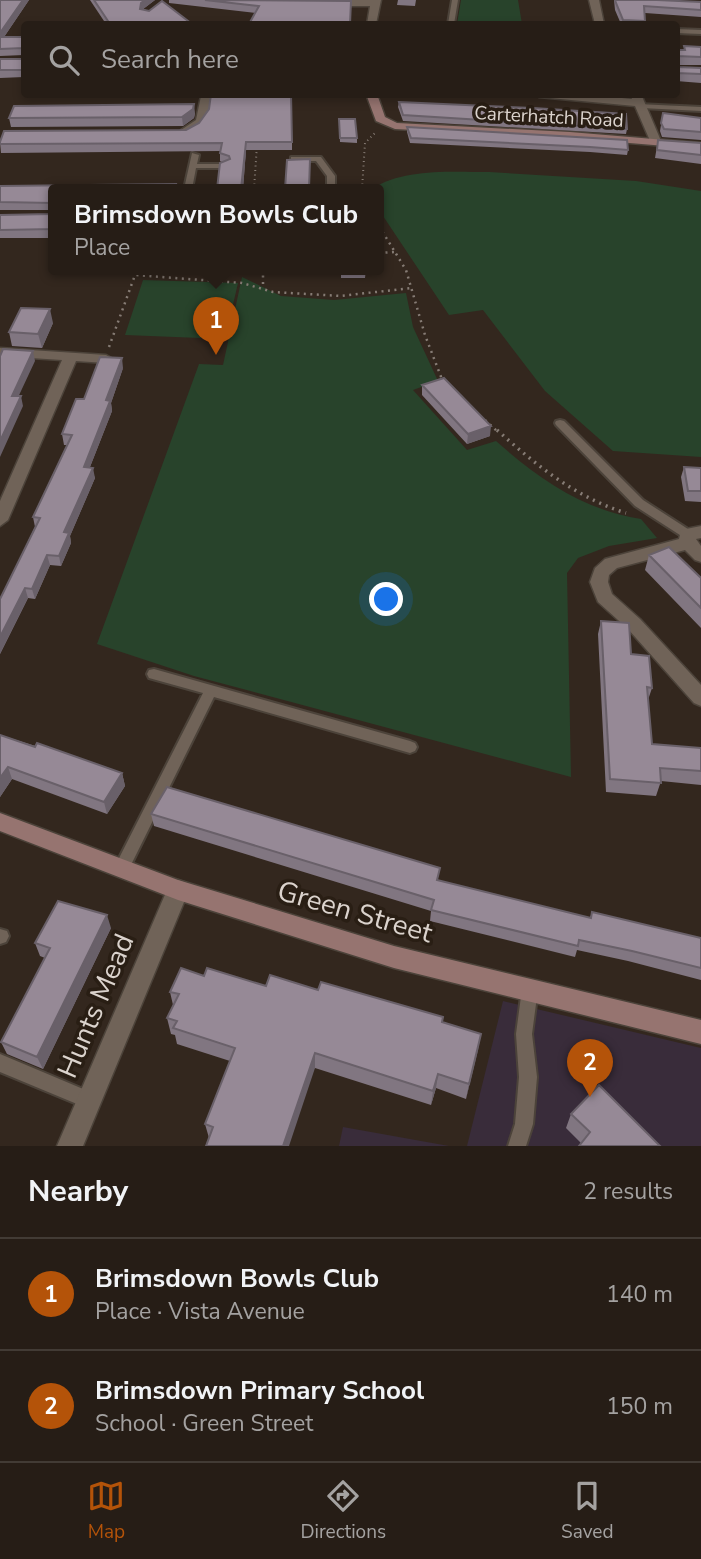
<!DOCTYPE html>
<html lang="en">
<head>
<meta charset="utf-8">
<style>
	body { margin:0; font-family:"Nunito Sans",sans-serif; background:#322a23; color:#f1f3f6 }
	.you { position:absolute; left:387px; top:600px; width:24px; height:24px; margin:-18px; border:5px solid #fff; border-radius:50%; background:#1a73e8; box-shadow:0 0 0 10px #1a73e833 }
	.badge { display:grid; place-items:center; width:46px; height:46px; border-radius:50%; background:#b45309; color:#fff; font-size:23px; font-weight:700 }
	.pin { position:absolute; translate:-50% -58px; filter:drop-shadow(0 2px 4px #0008) }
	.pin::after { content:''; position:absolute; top:37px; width:24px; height:21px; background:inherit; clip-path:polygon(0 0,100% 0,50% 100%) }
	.popup { position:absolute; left:48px; top:184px; width:336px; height:91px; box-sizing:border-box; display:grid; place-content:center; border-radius:7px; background:#261d16; filter:drop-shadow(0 2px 5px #0005); font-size:23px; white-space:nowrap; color:#a4a2a1 }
	.popup b { font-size:26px; color:#f1f3f6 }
	.popup::after { content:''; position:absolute; left:50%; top:100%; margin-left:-14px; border:14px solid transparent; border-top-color:#261d16 }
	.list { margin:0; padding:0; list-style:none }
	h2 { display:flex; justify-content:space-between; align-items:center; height:91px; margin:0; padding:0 28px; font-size:30px }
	h2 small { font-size:23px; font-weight:400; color:#a4a2a1 }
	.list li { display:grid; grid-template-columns:46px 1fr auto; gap:21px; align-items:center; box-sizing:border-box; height:112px; padding:0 28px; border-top:2px solid #423b35 }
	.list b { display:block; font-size:26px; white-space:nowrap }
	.list p { margin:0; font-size:23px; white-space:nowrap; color:#a4a2a1 }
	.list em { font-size:23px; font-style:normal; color:#a4a2a1 }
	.icon { flex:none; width:38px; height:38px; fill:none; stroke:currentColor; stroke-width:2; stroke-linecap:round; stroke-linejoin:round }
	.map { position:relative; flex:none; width:701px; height:1146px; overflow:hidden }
	.search { position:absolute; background:#261d16; box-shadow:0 4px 10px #0003; left:21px; right:21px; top:21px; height:77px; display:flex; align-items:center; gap:18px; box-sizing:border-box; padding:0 24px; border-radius:7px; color:#a4a2a1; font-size:26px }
	.sheet { height:315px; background:#261d16 }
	nav { display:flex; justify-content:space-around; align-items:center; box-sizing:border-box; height:98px; border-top:2px solid #423b35; background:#261d16; font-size:19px; color:#a4a2a1 }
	nav a { display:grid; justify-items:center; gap:4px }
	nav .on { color:#b45309 }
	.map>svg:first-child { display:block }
	.education { fill:#392c3a }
	.green { fill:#28432b }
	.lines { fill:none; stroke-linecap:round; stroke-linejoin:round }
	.lane-casing { stroke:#4c433a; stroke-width:4 }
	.street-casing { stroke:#4c433a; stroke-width:3 }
	.secondary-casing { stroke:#4c433a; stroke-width:3 }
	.path-far2 { stroke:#867c75; stroke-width:2; stroke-dasharray:1 3.5; stroke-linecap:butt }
	.path-far1 { stroke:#867c75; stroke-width:2.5; stroke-dasharray:2 4.5; stroke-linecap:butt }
	.path { stroke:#867c75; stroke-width:3.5; stroke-dasharray:2 5; stroke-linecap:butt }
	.lane { fill:#706358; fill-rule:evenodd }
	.street { fill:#706358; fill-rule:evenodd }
	.secondary { fill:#967470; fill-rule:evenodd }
	.wall { fill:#817681 }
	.shaded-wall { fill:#696069 }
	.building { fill:#968996; stroke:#696069; stroke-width:2 }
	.labels { text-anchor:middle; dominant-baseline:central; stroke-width:7; stroke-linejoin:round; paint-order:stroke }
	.far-street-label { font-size:19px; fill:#dbd3cd; stroke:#291e14 }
	.near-street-label { font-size:28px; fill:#dbd3cd; stroke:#291e14 }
</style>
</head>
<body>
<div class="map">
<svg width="701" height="1146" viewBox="0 0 701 1146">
	<rect width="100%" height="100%" fill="#33271e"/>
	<!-- education -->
	<path class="education" d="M503,1001L701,1048V1146H467Z
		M343,1127L449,1146H339Z"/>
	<!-- green -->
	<path class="green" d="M461,0H518L522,24H457Z
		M489,172L636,181L701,191V457L613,451L545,391L483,310L449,315L379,210V189H372C403,168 452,172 489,172Z
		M242,277L281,296L334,300L406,293L413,327L438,381L413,390L467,450L496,441C539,479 583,510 641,519L657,538L609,546L578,558L567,573L571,777L194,676L97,644L199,364L223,365Z
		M143,280L238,283L225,339L125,335Z"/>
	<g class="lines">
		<!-- lane casing -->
		<g class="lane-casing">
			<path id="lane" d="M452,0H458L454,24H448Z
				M676,29L701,30V34L676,33Z
				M638,104L701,107V111L641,108H638Z
				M192,153L199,155L197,164H224L228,166L224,168H196L192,189H184Z
				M291,157H321L335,176V189H327V176L316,161H291Z
				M560,420L564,421L643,500L691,531L693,534L691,537H683L635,506L556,425L555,423L556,421Z
				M154,669L410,741L415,743L417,747L415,751L410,753L214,697L127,873L122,875L117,873L114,868L203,693L149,678L147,674L149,670Z
				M0,929L7,931L9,936L6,942L0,944Z
				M530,981L536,983L538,989L532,1034L537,1077L533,1124L526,1146H508L515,1124L519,1077L516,1034L522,989L524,983Z
				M0,1054L95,1094L98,1100L95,1106L89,1109L0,1072Z"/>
		</g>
		<!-- street casing -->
		<g class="street-casing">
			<path id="street" d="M381,0L376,24H367L370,6H327L322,3L327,0Z
				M589,0H599L604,24H595Z
				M534,94H581L632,99L630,94H641L661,141L651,143L635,106L539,97Z
				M201,96L210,98C209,117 204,136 181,134V130L196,120Z
				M0,348L106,355L113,359L106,363L76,361L8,520L0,526V501L62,360L0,356Z
				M701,526V538L696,539L701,546V562L695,560L685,550L617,568L609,575L608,582L612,594L640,619L701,685V706L694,703L628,629L598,602L590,582L595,568L605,559L679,539L681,530Z
				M178,880L186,883L189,890L83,1146H57L167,890L170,883Z"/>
		</g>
		<!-- secondary casing -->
		<g class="secondary-casing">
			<path id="secondary" d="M366,94H377L385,117L397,123L570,132L701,143V149L570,138L395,129L376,121Z
				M0,813L178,880L394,946L701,1020V1044L394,968L178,900L0,831Z"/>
		</g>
		<!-- path-far2 -->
		<path class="path-far2" d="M254,189L257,145
			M362,189L365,143L376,132"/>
		<!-- path-far1 -->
		<path class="path-far1" d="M379,226L406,270L425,335L443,382
			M379,253L395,252
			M263,269V287
			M109,347L135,275L242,283L273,292L341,296L411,288
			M485,420L498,432"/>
		<!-- path -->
		<path class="path" d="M497,430C536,465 575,497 626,513"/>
		<!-- lane -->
		<use href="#lane" class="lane"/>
		<!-- street -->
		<use href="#street" class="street"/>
		<!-- secondary -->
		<use href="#secondary" class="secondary"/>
	</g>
	<!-- wall -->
	<path class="wall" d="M0,0H29L4,37H24V57V55L0,56Z
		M90,0H155L143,9L192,24H106Z
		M169,0H318L256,13L169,3Z
		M398,0H416L415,6L397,5Z
		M614,0H657L701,2V17L645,13V24H621L615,10Z
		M684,46L701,47V65H677L678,67L701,68V83L676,81V50H684Z
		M24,57V77L0,78V59H23Z
		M205,94H292V150H246L243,189H217L222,162L220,161V151L1,153L0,142L186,130L199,123L209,109L211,96Z
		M399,102L627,129L626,134L403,121L398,107Z
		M195,113L194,118L183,126L11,127L9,118Z
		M663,113L701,118V140L662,137L660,131Z
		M339,119L357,138V143L340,142Z
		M407,127L628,150L627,155L590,152L410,143L407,132Z
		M658,140L701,143V164L655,158Z
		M0,186L53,189V210H0Z
		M53,212V238H0V215L51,214Z
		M138,269H166L165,272L139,271Z
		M315,269H366L365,278H341V271H315Z
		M53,323L42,348L12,346L9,332Z
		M123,368L111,403L112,411L90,467L95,478L70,536L71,543L61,566L50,565L35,599L28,598L0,654V599L35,527L33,517L67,445H64L62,434L84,399Z
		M422,385L490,436L467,444L422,395Z
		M684,467L701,468V502L685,501L681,477Z
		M649,555L701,578V628L645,570Z
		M601,621L631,654L652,688L648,700L652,744L701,748V785L661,781L656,796L606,792L598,634Z
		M0,735L122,773L125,786L107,814L12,779L0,797Z
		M151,814L439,881L590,918L592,912L701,938V980L628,961L577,950L575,957L430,921L431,911L154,826Z
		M111,928L43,1069L7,1054L1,1042L45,958L40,956L35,943Z
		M204,976L266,986L318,990L443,1022L481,1034L466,1099L436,1088L431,1105L315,1068L209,1138L205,1124L230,1061L177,1044L175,1035L171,1034L167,1018L173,1005L170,992Z
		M571,1114L660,1146L581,1143L566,1128Z"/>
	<!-- shaded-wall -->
	<path class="shaded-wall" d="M23,0H29L0,43V33Z
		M145,0H155L142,10L140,9L141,3Z
		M194,104L195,113L194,118L183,126L182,117Z
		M246,142V150L243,189H241Z
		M50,309L53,323L42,348L38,334Z
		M33,351L35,361L14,406L12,396Z
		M122,358L123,368L111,403L112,411L86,477L84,467L106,400Z
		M21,396L23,406L0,457V441Z
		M491,426L490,436L467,444L468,434Z
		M93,468L95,478L70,536L71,543L61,566L59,556L64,532Z
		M47,555L50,565L35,599L32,589Z
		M25,588L28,598L0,654V637Z
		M8,767L12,779L0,797V778Z
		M122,773L125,786L107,814L104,802Z
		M107,915L111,928L43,1069L37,1057Z
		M481,1034L478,1050L466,1099L469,1084Z
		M315,1053V1068L289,1146H283Z
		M438,1074L436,1088L431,1105L433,1091Z"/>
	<!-- building -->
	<path class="building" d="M0,0H23L0,33Z
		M94,0H145L141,3L140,9L149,11L162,1L192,24H110Z
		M205,0L351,1L350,24H249L259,6Z
		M615,0H657L701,2V10L644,6L645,21L623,20L616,3Z
		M0,37H24V54L23,48L0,49Z
		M684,46L701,47V57L676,56V50H685Z
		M24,57V70H0V59H23Z
		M676,60L678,67L701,68V74L676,73Z
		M211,94H291L292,142H246L241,189H217L220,163L230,159L229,156L220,153L222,143L0,144V142L4,131L186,130L199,123L209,109Z
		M399,102L533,108L626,114L627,129L403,115Z
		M194,104L193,109L182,117L9,118L14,106Z
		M663,113L701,118V132L664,129L661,123Z
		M339,119H355L357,138H340Z
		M407,127L627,140L628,150L590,147L411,138Z
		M658,140L701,143V155L657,150Z
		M310,159L309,189H285L287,160Z
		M176,184L175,189H53V203L0,202V186Z
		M53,212V229L0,230V215L51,214Z
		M21,308L50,309L38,334L9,332Z
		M3,349L33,351L12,396H21L0,441V356Z
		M100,357L122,358L106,400L110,401L84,467L93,468L64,532L69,533L59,556L47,555L32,589L25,588L0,637V599L40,518L33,517L72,435L62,434L76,399H84Z
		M444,378L491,426L468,434L422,385Z
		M684,467L701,468V491H688Z
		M669,547L701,578V608L649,555Z
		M601,621L629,623L631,654L649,656L652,688L647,687L652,744L701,748V771L660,768L661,783L610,779Z
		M0,735L35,747L37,743L122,773L104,802L8,767L0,778Z
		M167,787L440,868L437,880L591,918L592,912L701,938V968L632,951L579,940L578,946L431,910L434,900L151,814Z
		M58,901L107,915L37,1057L1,1042L50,948L35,943Z
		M181,968L204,976L207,968L266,986L270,975L318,990L321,982L443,1017L442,1022L481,1034L469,1084L438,1074L433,1091L315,1053L283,1146H206L213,1127L205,1124L235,1048L173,1028L177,1021L167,1018L179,994L170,992Z
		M599,1085L660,1146H579L590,1132L571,1114Z"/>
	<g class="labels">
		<!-- far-street labels -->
		<g class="far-street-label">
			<text transform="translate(549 117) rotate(3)">Carterhatch Road</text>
		</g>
		<!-- near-street labels -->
		<g class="near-street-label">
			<text transform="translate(355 912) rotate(16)">Green Street</text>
			<text transform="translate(96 1006) rotate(-67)">Hunts Mead</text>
		</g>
	</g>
</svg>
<div class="you"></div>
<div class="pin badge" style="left:216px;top:355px">1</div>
<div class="popup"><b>Brimsdown Bowls Club</b>Place</div>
<div class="pin badge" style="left:590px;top:1097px">2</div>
<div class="search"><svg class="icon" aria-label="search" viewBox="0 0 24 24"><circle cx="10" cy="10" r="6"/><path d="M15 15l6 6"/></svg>Search here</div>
</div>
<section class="sheet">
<h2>Nearby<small>2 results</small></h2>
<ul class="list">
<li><span class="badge">1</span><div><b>Brimsdown Bowls Club</b><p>Place · Vista Avenue</p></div><em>140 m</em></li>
<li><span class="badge">2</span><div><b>Brimsdown Primary School</b><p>School · Green Street</p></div><em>150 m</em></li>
</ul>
</section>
<nav>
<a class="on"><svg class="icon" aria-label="map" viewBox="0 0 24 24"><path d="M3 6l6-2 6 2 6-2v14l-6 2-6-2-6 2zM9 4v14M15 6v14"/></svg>Map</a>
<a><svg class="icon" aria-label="directions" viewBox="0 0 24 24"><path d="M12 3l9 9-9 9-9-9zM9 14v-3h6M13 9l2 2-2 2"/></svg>Directions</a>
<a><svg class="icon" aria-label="saved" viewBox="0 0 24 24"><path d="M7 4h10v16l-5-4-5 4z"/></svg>Saved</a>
</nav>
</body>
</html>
